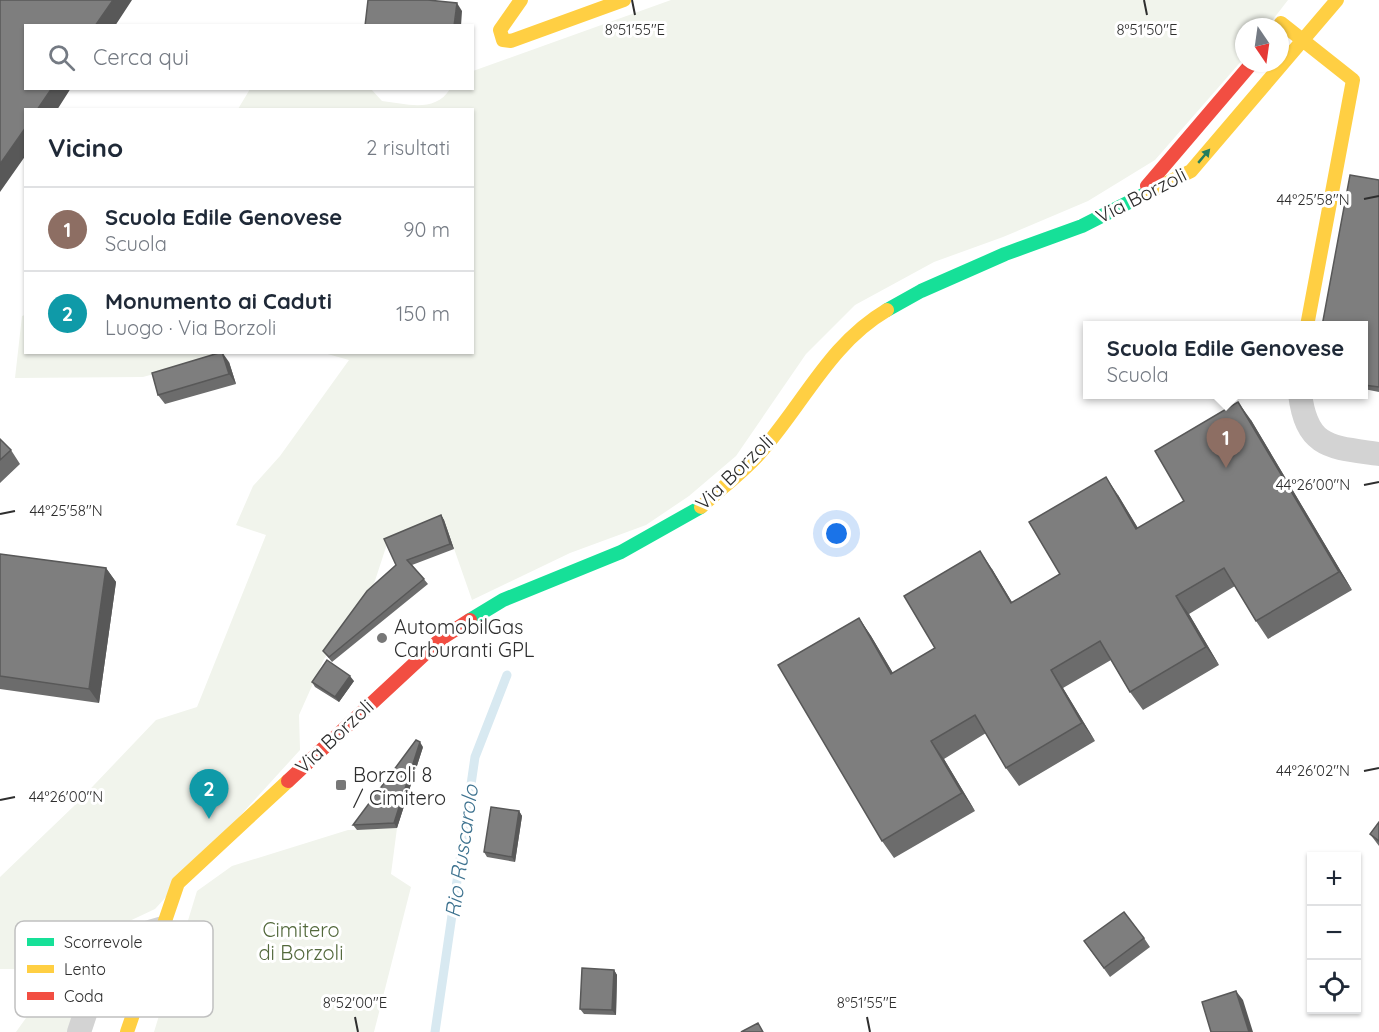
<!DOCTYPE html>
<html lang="it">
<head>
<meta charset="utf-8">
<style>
	body { margin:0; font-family:Quicksand,sans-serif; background:#f2f2f3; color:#1f2937 }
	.controls { position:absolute; right:18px; bottom:18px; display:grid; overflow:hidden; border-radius:0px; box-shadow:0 2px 4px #0004 }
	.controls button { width:54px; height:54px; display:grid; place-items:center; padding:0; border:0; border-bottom:2px solid #e0e1e3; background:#fff; color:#1f2937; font:30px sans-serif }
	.compass { position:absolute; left:1235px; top:18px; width:54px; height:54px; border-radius:50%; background:#fff; box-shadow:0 2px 4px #0004; rotate:167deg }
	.you { position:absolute; left:837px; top:534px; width:21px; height:21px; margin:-15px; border:4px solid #fff; border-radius:50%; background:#1a73e8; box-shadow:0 0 0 9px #1a73e833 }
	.badge { display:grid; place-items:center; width:39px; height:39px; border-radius:50%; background:#777; color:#fff; font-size:20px; font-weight:700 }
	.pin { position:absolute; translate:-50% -50px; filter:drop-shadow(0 2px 3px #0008) }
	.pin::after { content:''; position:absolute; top:32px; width:21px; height:18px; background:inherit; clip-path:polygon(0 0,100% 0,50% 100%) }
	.popup { position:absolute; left:1083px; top:321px; width:285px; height:78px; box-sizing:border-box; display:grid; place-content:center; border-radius:0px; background:#fff; filter:drop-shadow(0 2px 4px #0005); font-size:20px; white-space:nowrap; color:#747a83 }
	.popup b { font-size:22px; color:#1f2937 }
	.popup::after { content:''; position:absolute; left:50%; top:100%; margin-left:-12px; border:12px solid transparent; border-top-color:#fff }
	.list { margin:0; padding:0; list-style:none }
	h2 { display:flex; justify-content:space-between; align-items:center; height:78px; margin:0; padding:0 24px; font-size:26px }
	h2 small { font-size:20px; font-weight:400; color:#747a83 }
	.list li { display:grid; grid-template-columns:39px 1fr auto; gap:18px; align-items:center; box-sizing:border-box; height:84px; padding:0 24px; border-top:2px solid #e0e1e3 }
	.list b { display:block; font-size:22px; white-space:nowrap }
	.list p { margin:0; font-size:20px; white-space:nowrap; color:#747a83 }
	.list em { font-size:20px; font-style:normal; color:#747a83 }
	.icon { flex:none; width:33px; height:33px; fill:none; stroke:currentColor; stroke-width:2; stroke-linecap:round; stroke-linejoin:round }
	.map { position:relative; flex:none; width:1379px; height:1032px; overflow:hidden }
	.search { position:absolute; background:#fff; box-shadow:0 2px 4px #0004; left:24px; top:24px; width:450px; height:66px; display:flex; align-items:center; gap:15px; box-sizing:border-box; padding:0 21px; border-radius:0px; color:#747a83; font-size:22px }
	.panel { position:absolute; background:#fff; box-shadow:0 2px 4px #0004; left:24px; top:108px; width:450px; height:246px; border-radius:0px }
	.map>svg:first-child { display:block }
	.green { fill:#f1f4ec }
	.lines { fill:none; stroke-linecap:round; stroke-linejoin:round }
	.stream { stroke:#d8e9f1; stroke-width:9 }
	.street { stroke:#d3d3d3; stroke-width:24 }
	.fast { stroke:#16e098; stroke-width:14 }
	.slow { stroke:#ffcf43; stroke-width:14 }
	.jam { stroke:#f24e42; stroke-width:14 }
	.wall { fill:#6c6c6c }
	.shaded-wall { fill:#585858 }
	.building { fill:#7e7e7e; stroke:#585858; stroke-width:1.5 }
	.oneway { fill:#237e5e }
	.ticks { fill:none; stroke:#2e2e2e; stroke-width:2 }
	.poi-dot { fill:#777; stroke:#fff; stroke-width:2 }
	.labels { text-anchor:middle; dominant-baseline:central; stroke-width:6; stroke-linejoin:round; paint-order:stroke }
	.street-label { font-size:20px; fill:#2e2e2e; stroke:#fff }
	.poi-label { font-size:20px; fill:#2e2e2e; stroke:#fff; text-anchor:start }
	.park-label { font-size:20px; fill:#53693c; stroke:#fff }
	.water-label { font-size:21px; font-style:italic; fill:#3d728f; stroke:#fff }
	.key { fill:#fff; stroke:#c0c0c0; stroke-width:1.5 }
	.key-label { font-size:16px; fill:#2e2e2e }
	.ticks-label { font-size:15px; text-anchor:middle; fill:#2e2e2e; stroke:#fff; stroke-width:6; stroke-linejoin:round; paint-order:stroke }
</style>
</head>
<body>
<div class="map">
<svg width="1379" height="1032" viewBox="0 0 1379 1032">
	<rect width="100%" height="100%" fill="#fff"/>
	<!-- green -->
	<path class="green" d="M671,0H1288L1267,27H1244V58L1155,160L1088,201L1003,237L934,262L855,305L806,354L736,456L689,496L646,525L570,553L472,600L444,520L387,544L370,596L324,659L299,715L300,750L155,909L121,925L106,940L93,959L70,1032H16L31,1011L34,977L27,969H0V877L74,806L156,720L197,707L266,535L236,525L253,486L280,456L349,360L324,353L472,352V110L238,109L250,89H371L382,101C407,104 435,113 450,89L472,88L473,71Z
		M25,315L26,352L245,353L227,354L143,377L15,378L22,316Z
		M397,828L391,874L411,887L374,1032H154L197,891L232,866L348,830Z"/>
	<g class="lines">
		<!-- stream -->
		<path class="stream" d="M435,1032L475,757L507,675"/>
		<!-- street -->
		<path class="street" d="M1300,394C1307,449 1331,447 1379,454
			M79,1032L102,963C120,941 137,935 163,928"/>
		<!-- fast -->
		<path class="fast" d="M887,310L921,291L1005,254L1082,226L1149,192
			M470,620L503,600L621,552L701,507"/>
		<!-- slow -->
		<path class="slow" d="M521,0L500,30L503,40L511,41L624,0
			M1281,23L1353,80L1307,326
			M1149,192L1191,171L1337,0
			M701,507C720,489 742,473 759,454C803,405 829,344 887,310
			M127,1032L178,883L288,781"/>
		<!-- jam -->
		<path class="jam" d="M1147,186L1252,63
			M288,781L442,638L470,620"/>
	</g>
	<!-- wall -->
	<path class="wall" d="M1379,180V392L1364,389V326Z
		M229,362L236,384L165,404L158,395Z
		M1251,420L1352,590L1268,639L1256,621L1235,586L1189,614L1219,665L1143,710L1130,692L1111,660L1063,688L1095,741L1019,786L1006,768L986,733L944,759L975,811L894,858L882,841L859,618L871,636L893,673L935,648L992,569L1012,602L1060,574L1118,495L1138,528L1184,501Z
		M0,439L11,450L20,464L0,483Z
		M441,515L444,520L454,549L412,565L428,584L332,662L323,651L396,565Z
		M0,554L106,568L116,582L99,703L0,689Z
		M354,681L339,702L315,687L312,682Z
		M423,747L397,828L357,830L353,825Z
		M519,811L522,816L515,862L487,857L484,852Z
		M1379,822V846L1370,834Z
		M1144,938L1150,947L1110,977L1084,941Z
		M614,970L617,975L616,1015L584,1014L580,1009Z"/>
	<!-- shaded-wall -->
	<path class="shaded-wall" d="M113,0H132L115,26H95Z
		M457,3L462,11L461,26H454Z
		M52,88H71L57,110H37Z
		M26,127V155L0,192V164Z
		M222,352L229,362L236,384L229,374Z
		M1238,402L1251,420L1352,590L1339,572Z
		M1106,477L1118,495L1149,547L1136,529Z
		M441,515L444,520L454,549L450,544Z
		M980,551L992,569L1023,621L1011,603Z
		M106,568L116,582L99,703L89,689Z
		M1176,596L1189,614L1219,665L1206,647Z
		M859,618L871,636L904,692L891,674Z
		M1051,670L1063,688L1095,741L1082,723Z
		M350,676L354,681L339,702L335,697Z
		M931,741L944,759L975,811L962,793Z
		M420,742L423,747L397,828L394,823Z
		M519,811L522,816L515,862L512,857Z
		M614,970L617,975L616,1015L612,1010Z
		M1236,991L1243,1000L1253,1032H1249Z"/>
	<!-- building -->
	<path class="building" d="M0,0H113L95,26H26V88H52L37,110H26V127L0,164Z
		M368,0H428L457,3L454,26H365Z
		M1350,175L1379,180V387L1364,385V326H1322Z
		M222,352L229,374L158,395L152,373Z
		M1238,402L1339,572L1256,621L1224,568L1176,596L1206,647L1130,692L1100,641L1051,670L1082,723L1006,768L975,715L931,741L962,793L882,841L778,665L859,618L891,674L935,648L904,596L980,551L1011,603L1060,574L1029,522L1106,477L1136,529L1184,501L1155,451Z
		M0,439L11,450L0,460Z
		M441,515L450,544L407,560L424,579L329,657L323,651L367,591L396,565L384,539Z
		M0,554L106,568L89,689L0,676Z
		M327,660L350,676L335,697L312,682Z
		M416,740L420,742L394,823L353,825Z
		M491,807L519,811L512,857L484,852Z
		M1379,822V841L1370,834Z
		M1124,912L1144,938L1104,968L1084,941Z
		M582,968L614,970L612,1010L580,1009Z
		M1236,991L1249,1032H1211L1202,1002Z
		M758,1023L763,1032H741Z"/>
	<!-- one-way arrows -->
	<defs><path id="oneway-solid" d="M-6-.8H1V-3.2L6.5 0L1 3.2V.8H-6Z" transform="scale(1.5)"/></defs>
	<use class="oneway" href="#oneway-solid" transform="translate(1204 156) rotate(-50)"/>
	<!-- ticks -->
	<path class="ticks" d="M632,0L635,15M1144,0L1147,15M1364,199L1379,196M1364,485L1379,482M0,514L15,511M1364,771L1379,768M0,800L15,797M355,1017L358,1032M867,1017L870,1032"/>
	<!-- markers -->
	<g class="poi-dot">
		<circle cx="382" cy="638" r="6"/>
		<rect x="335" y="779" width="12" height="12" rx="3"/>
	</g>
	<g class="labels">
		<!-- street labels -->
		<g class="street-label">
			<text transform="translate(1141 195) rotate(-27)">Via Borzoli</text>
			<text transform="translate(734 472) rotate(-44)">Via Borzoli</text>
			<text transform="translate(334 736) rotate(-43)">Via Borzoli</text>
		</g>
		<!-- poi labels -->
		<g class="poi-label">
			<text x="394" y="626">AutomobilGas<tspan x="394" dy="23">Carburanti GPL</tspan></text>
			<text x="353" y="774">Borzoli 8<tspan x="353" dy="23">/ Cimitero</tspan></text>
		</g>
		<!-- park labels -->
		<g class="park-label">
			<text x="301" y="929">Cimitero<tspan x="301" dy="23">di Borzoli</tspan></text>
		</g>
		<!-- water labels -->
		<g class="water-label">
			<text transform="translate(461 851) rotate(-82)">Rio Ruscarolo</text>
		</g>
	</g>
	<!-- legend -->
	<rect x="15" y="921" width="198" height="96" rx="9" class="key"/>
	<rect x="27" y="938" width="27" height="8" fill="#16e098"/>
	<rect x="27" y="965" width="27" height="8" fill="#ffcf43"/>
	<rect x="27" y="992" width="27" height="8" fill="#f24e42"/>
	<g class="key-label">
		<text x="64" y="948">Scorrevole</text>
		<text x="64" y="975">Lento</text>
		<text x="64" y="1002">Coda</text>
	</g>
	<g class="ticks-label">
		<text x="635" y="35">8°51'55"E</text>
		<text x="1147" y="35">8°51'50"E</text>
		<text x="1313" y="205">44°25'58"N</text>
		<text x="1313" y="490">44°26'00"N</text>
		<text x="66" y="516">44°25'58"N</text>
		<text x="1313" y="776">44°26'02"N</text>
		<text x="66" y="802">44°26'00"N</text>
		<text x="355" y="1008">8°52'00"E</text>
		<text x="867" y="1008">8°51'55"E</text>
	</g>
</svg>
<div class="controls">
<button>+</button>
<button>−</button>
<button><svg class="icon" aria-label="locate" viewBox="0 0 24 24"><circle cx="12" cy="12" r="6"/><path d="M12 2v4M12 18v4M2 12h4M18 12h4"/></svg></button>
</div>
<svg class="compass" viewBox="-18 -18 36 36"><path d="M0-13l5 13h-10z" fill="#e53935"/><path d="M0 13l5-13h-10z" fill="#747a83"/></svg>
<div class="you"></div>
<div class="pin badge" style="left:1226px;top:468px;background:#8d6e63">1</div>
<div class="popup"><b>Scuola Edile Genovese</b>Scuola</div>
<div class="pin badge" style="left:209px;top:819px;background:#0f9aa8">2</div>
<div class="search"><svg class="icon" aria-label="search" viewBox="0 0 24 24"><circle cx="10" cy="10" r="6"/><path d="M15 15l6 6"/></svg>Cerca qui</div>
<section class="panel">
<h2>Vicino<small>2 risultati</small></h2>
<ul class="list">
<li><span class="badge" style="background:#8d6e63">1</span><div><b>Scuola Edile Genovese</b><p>Scuola</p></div><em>90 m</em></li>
<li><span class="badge" style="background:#0f9aa8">2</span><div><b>Monumento ai Caduti</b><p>Luogo · Via Borzoli</p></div><em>150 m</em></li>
</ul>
</section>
</div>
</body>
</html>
